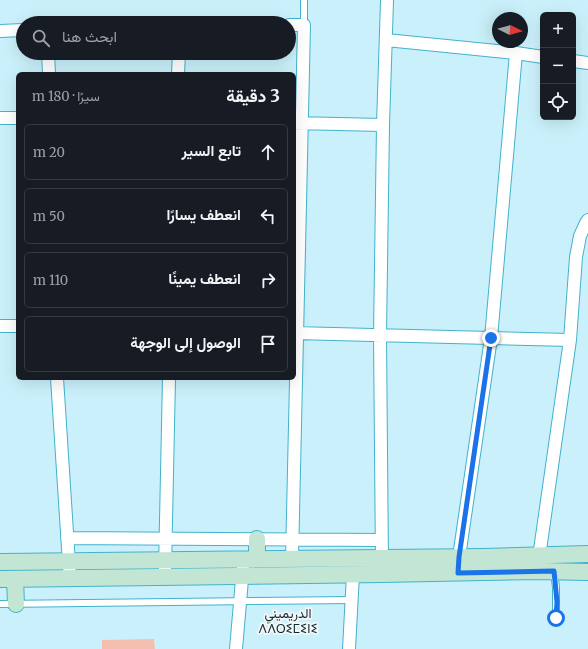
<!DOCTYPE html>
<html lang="ar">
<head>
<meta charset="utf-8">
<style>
	body { margin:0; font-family:Merriweather,Vazirmatn,"Noto Sans Tifinagh",serif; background:#242831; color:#f1f3f6; direction:rtl }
	.controls { position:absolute; right:12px; top:12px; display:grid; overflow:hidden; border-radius:6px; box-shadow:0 4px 16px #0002 }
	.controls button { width:36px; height:36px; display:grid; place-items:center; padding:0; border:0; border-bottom:1px solid #363941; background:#171b24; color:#f1f3f6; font:20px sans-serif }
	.compass { position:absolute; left:492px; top:12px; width:36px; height:36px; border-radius:50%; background:#171b24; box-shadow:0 4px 16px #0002; rotate:95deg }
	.stop { position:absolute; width:12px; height:12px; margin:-9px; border:3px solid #1a73e8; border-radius:50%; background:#fff }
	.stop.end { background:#1a73e8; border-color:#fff; box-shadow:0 1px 4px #0008 }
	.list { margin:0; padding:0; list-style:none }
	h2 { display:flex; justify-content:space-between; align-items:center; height:52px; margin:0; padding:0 16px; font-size:17px }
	h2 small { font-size:13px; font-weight:400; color:#9ea1a6 }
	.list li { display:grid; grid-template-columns:26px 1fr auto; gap:12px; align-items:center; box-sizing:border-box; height:56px; margin:0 8px 8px; padding:0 8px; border:1px solid #363941; border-radius:6px }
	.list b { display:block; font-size:15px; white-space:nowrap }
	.list em { font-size:13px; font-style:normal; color:#9ea1a6 }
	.icon { flex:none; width:22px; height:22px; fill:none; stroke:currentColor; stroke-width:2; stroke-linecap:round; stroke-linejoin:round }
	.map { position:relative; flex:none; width:588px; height:649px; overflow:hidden; direction:ltr }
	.search { position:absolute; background:#171b24; box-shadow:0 4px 16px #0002; left:16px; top:16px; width:280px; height:44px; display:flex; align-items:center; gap:10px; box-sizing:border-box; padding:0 14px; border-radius:22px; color:#9ea1a6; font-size:15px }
	.panel { position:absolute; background:#171b24; box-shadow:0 4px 16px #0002; left:16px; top:72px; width:280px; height:308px; border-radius:6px; direction:rtl }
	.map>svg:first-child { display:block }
	.green { fill:#f5bfb0 }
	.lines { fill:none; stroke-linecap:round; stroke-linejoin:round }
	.service-casing { stroke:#42b2cc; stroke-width:8 }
	.minor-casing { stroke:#42b2cc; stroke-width:14 }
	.secondary-casing { stroke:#42b2cc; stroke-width:18 }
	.service { stroke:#fff; stroke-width:6 }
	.minor { stroke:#fff; stroke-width:12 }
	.secondary { stroke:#c3e6d4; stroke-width:16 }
	.route { stroke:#1a73e8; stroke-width:5 }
	.labels { text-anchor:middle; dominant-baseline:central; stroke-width:3.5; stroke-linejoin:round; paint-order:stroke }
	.quarter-label { font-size:13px; fill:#082c34; stroke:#f6f6f6 }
</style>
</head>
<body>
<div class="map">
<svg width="588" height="649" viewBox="0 0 588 649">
	<rect width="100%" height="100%" fill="#caf1fb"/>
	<!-- green -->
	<path class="green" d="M154,639L155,649H102V640Z"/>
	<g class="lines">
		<!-- service casing -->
		<g class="service-casing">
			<path id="service" d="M304,0V25
				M554,573L556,587V618
				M0,604L352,600"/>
		</g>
		<!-- minor casing -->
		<g class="minor-casing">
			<path id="minor" d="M289,25H304L292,559
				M0,31L23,30
				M386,40L516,53L543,57
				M48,53L49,74
				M573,61L588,63
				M178,74L179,53
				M0,118H18
				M294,123L383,125
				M0,326H18
				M294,333L570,340
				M57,378L70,579
				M67,538L382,540
				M538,564L570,340L576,257L580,236L586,223L588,220
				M382,565L380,335L383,125L387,1
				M459,565V557L491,338L516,53
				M165,569L169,378
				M236,649L243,568
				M349,649L353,574"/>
		</g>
		<!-- secondary casing -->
		<g class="secondary-casing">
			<path id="secondary" d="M257,539V559
				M0,562L483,557L588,554
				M0,579L382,574L537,571L588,572
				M15,579L16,604"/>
		</g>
		<!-- service -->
		<use href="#service" class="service"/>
		<!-- minor -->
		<use href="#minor" class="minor"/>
		<!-- secondary -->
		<use href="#secondary" class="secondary"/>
	</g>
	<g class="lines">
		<!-- route -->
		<path class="route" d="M491,338L459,557L458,573L554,571L557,602L556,618"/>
	</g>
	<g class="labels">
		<!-- quarter labels -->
		<g class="quarter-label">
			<text x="288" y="613">الدريميني<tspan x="288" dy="15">ⴷⴷⵔⵉⵎⵉⵏⵉ</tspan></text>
		</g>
	</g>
</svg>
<div class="controls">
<button>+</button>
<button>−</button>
<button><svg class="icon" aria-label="locate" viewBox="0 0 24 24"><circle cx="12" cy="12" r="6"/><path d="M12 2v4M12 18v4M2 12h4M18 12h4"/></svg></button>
</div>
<svg class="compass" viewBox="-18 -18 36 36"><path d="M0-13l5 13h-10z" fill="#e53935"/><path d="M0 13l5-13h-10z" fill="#9ea1a6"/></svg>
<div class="stop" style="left:556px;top:618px"></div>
<div class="stop end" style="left:491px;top:338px"></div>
<div class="search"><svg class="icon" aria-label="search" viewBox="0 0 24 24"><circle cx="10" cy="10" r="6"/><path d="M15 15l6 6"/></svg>ابحث هنا</div>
<section class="panel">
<h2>3 دقيقة<small>سيرًا · 180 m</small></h2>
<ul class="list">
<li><svg class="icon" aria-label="ahead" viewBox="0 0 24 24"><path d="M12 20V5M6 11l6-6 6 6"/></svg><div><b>تابع السير</b></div><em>20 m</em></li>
<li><svg class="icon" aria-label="left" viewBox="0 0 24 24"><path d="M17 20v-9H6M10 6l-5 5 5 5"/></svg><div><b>انعطف يسارًا</b></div><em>50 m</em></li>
<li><svg class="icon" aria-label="right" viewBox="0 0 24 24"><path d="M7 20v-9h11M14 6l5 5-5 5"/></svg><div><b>انعطف يمينًا</b></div><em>110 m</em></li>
<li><svg class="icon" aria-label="arrive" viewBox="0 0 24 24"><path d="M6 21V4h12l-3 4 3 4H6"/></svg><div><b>الوصول إلى الوجهة</b></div></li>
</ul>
</section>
</div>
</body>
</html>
